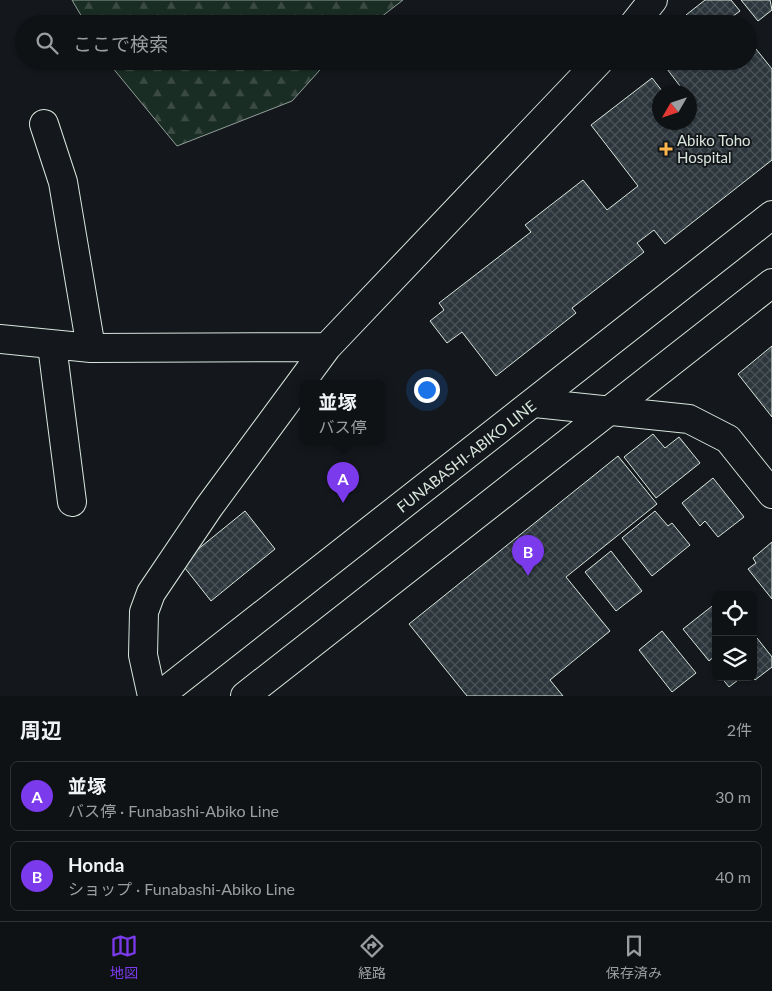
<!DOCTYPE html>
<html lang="ja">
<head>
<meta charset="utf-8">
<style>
	body { margin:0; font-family:Lato,"Noto Sans JP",sans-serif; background:#1d2022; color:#f1f3f6 }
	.controls { position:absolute; right:15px; bottom:15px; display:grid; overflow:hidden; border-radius:8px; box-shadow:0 1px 4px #0004 }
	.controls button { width:45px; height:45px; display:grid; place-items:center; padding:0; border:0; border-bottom:1px solid #2f3234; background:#0f1215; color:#f1f3f6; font:25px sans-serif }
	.compass { position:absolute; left:652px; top:85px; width:45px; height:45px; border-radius:50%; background:#0f1215; box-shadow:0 1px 4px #0004; rotate:231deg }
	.you { position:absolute; left:426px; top:389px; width:18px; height:18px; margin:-12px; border:4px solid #fff; border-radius:50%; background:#1a73e8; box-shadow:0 0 0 8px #1a73e833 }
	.badge { display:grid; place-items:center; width:32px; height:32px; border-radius:50%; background:#7c3aed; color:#fff; font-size:16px; font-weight:700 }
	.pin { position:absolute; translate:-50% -41px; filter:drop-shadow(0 1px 2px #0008) }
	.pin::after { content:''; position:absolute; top:26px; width:18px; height:15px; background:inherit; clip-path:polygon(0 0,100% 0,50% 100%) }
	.popup { position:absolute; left:300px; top:380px; width:85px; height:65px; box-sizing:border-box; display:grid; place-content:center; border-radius:8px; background:#0f1215; filter:drop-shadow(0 1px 4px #0005); font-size:16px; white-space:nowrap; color:#9b9ea0 }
	.popup b { font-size:19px; color:#f1f3f6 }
	.popup::after { content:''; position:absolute; left:50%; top:100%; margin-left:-10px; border:10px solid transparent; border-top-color:#0f1215 }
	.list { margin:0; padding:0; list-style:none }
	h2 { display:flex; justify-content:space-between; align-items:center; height:65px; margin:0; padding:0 20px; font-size:21px }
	h2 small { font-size:16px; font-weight:400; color:#9b9ea0 }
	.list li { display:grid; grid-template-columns:32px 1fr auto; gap:15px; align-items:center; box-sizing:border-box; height:70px; margin:0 10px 10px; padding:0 10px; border:1px solid #2f3234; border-radius:8px }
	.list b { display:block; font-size:19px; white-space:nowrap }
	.list p { margin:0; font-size:16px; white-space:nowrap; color:#9b9ea0 }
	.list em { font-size:16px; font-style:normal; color:#9b9ea0 }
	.icon { flex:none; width:28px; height:28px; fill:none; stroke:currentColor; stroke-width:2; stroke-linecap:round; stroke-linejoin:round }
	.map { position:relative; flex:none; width:772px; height:696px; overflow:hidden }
	.search { position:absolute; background:#0f1215; box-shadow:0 1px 4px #0004; left:15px; right:15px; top:15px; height:55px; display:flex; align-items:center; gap:12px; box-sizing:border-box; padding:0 18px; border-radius:28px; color:#9b9ea0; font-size:19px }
	.sheet { height:225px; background:#0f1215 }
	nav { display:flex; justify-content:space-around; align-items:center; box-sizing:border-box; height:70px; border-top:1px solid #2f3234; background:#0f1215; font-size:14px; color:#9b9ea0 }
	nav a { display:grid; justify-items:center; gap:2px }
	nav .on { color:#7c3aed }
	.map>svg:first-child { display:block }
	.forest { fill:url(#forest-firs); stroke:#939e99 }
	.building { fill:url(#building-cross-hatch); stroke:#d8e6dc }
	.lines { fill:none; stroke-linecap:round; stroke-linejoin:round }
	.minor-casing { stroke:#d8e6dc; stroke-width:30 }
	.major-casing { stroke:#d8e6dc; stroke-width:30 }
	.minor { stroke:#14181c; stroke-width:28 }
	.major { stroke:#14181c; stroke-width:28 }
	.poi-dot { fill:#ffb74d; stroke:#14181c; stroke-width:2 }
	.labels { text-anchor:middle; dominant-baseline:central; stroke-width:4; stroke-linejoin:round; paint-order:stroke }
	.poi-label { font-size:15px; fill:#d8e6dc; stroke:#14181c; text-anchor:start }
	.street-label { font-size:15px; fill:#d8e6dc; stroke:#14181c }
</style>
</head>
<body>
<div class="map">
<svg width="772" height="696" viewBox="0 0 772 696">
	<defs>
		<pattern id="forest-firs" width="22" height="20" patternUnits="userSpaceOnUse" patternTransform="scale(1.25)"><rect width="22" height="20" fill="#1a2d24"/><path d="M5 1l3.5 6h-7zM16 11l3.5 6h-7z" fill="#3b4b43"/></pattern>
		<pattern id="building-cross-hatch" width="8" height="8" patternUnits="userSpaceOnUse" patternTransform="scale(1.25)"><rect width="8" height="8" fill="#2c363c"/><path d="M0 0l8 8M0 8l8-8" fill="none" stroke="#4a5358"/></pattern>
	</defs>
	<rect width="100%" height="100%" fill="#14181c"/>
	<!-- forest -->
	<path class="forest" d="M72,0H403L372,24H86Z
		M107,61H328L292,101L177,146Z"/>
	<!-- building -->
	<path class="building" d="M705,0H731L740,11L732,17L737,24H693L686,15Z
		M741,0H770L772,10L758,21Z
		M748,39L772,69V160L665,244L654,230L637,243L644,252L572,308L576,313L496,376L462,332L447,343L430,321L444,310L439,303L531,232L525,225L583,180L607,210L638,186L591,125L652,78L663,92H660V122H690V92H679L683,90L661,61H748Z
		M772,346V417L738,374Z
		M653,434L665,448L679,437L700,463L656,498L624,457Z
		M618,456L657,504L566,577L610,631L550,680L563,696H467L409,624Z
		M713,478L744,517L718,537L705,521L700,526L682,503Z
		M245,511L275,549L211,601L181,563Z
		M655,511L668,526L672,523L690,545L652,576L622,538Z
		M772,542V599L748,569L756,563L753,558Z
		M611,551L642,591L616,611L585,572Z
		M716,603V655L709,661L683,629Z
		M662,631L696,673L672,692L639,650Z
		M753,633L772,657V667L755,680L753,677Z
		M721,677H742L729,687Z"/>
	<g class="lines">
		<!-- minor casing -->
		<g class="minor-casing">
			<path id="minor" d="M634,24L653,0
				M44,124L63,182L91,348
				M0,339L91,348L327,347
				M52,345L72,502
				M535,403L689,419L728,439L772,494
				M152,696L143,655L144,612L151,593L209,507L327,347L599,61"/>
		</g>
		<!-- major casing -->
		<g class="major-casing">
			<path id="major" d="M159,696L772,215
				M245,696L772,283"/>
		</g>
		<!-- minor -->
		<use href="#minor" class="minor"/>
		<!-- major -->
		<use href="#major" class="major"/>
	</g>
	<!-- markers -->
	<path class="poi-dot" d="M663.5 141.5h5v5h5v5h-5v5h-5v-5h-5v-5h5z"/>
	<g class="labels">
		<!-- poi labels -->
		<g class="poi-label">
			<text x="677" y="140">Abiko Toho<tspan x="677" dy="17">Hospital</tspan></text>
		</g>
		<!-- street labels -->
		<g class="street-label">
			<text transform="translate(466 456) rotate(-38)">FUNABASHI-ABIKO LINE</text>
		</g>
	</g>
</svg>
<div class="controls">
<button><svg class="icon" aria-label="locate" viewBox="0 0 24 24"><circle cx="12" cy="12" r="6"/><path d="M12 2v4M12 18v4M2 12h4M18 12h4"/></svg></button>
<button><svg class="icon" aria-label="layers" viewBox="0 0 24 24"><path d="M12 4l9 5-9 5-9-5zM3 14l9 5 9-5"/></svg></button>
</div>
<svg class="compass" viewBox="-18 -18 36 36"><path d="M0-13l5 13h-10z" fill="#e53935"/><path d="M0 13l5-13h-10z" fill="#9b9ea0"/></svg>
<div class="you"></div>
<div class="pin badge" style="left:343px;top:503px">A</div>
<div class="popup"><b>並塚</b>バス停</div>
<div class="pin badge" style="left:528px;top:576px">B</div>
<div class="search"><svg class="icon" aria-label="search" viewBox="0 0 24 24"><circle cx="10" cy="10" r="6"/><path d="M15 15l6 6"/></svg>ここで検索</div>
</div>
<section class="sheet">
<h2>周辺<small>2件</small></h2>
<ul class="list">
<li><span class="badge">A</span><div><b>並塚</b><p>バス停 · Funabashi-Abiko Line</p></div><em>30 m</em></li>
<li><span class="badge">B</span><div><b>Honda</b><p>ショップ · Funabashi-Abiko Line</p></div><em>40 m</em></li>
</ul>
</section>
<nav>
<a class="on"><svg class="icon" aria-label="map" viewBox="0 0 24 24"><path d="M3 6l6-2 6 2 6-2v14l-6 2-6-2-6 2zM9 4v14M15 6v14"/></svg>地図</a>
<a><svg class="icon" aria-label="directions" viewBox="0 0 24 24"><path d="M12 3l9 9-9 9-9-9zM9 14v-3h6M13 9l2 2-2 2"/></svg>経路</a>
<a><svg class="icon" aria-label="saved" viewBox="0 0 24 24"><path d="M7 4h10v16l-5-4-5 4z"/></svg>保存済み</a>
</nav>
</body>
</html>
